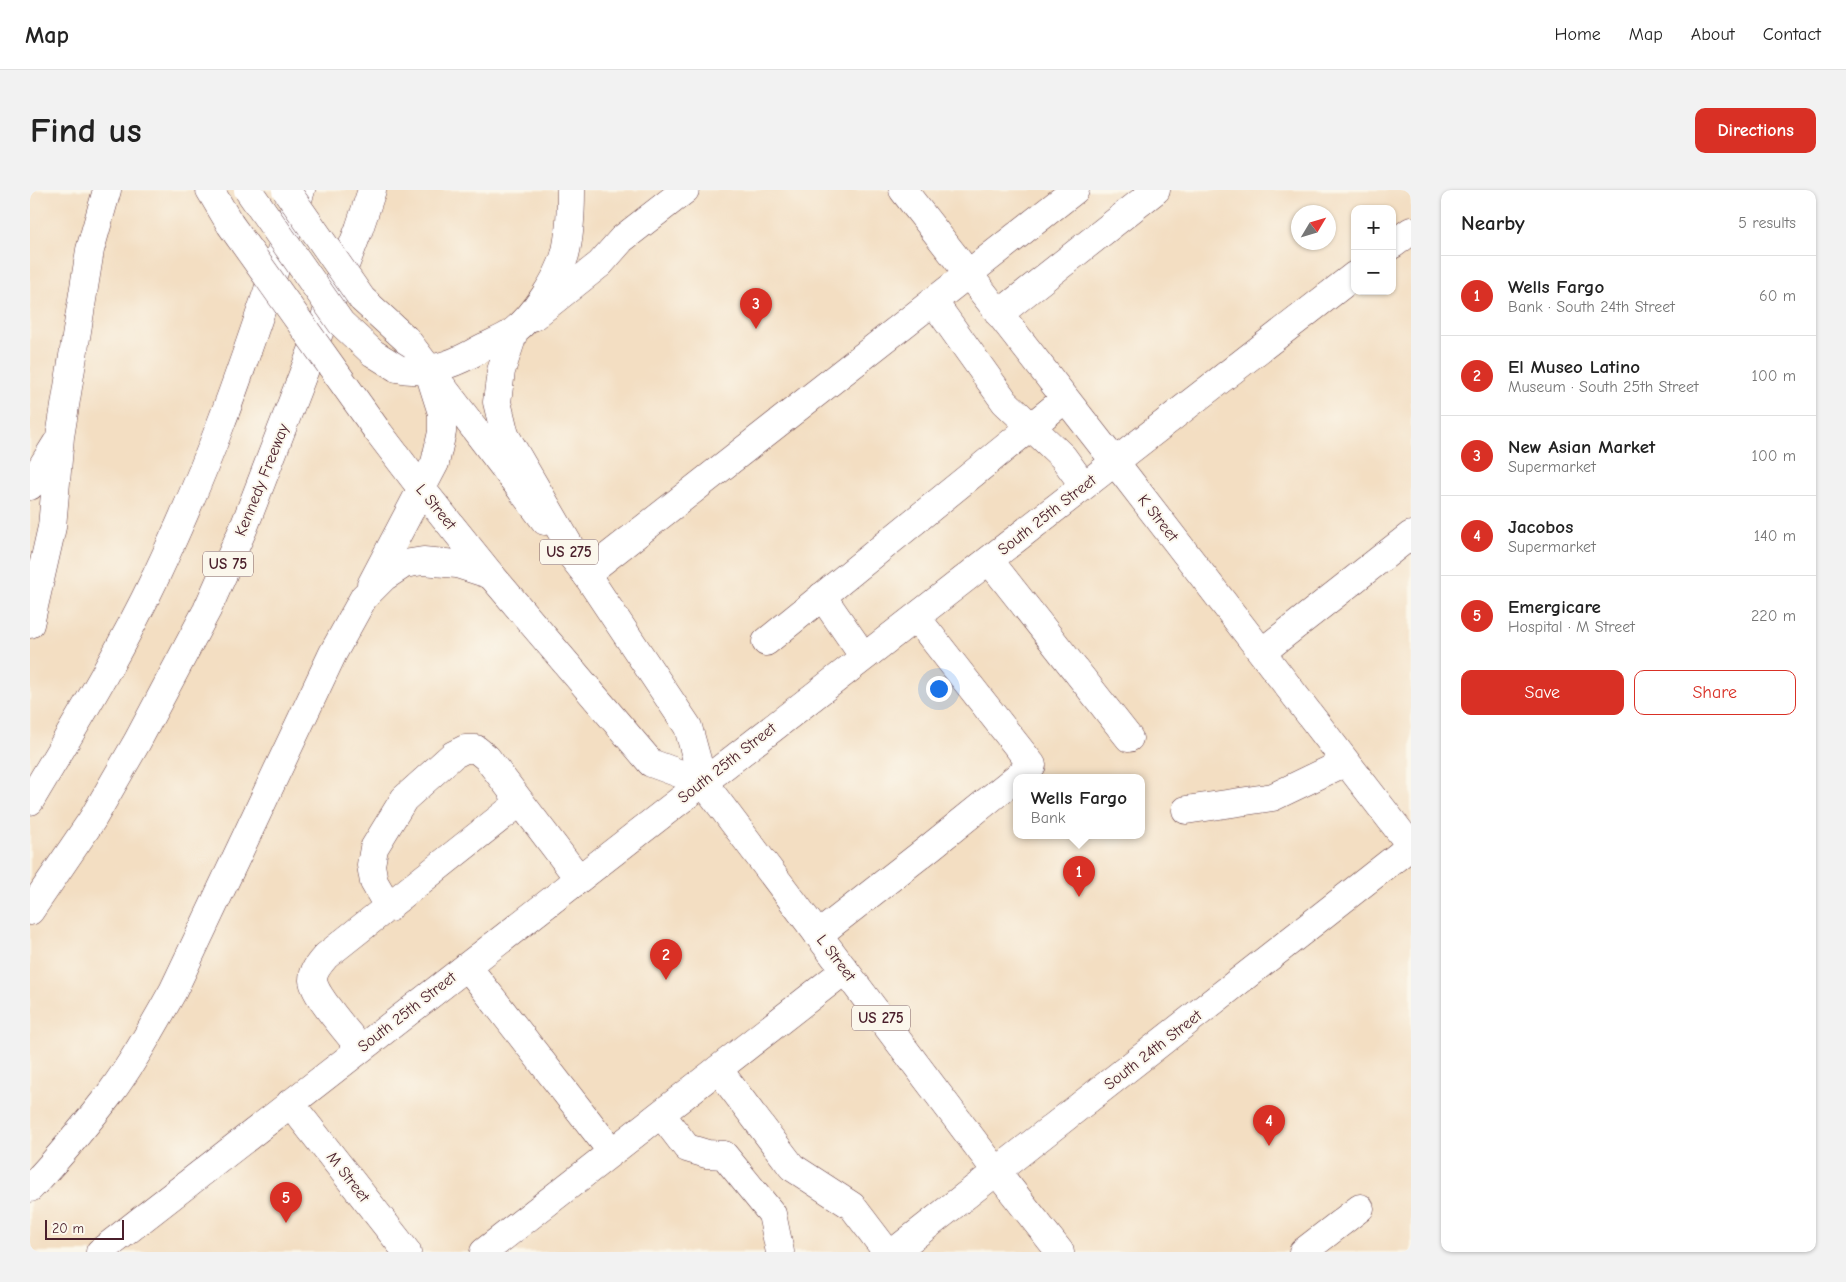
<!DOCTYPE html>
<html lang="en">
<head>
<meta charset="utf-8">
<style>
	body { margin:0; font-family:"Comic Neue",sans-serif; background:#f2f2f2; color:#222 }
	.controls { position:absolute; right:15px; top:15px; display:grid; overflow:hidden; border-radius:10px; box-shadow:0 1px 4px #0004 }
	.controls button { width:45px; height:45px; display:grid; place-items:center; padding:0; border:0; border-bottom:1px solid #e0e0e0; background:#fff; color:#222; font:25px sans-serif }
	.compass { position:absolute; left:1261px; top:15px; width:45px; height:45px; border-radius:50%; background:#fff; box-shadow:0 1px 4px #0004; rotate:52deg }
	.scale { position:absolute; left:15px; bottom:12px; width:79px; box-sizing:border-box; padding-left:5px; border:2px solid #4a1f2b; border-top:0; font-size:14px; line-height:18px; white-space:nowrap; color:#4a1f2b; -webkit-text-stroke:4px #fbf7ec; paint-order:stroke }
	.you { position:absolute; left:908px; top:498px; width:18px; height:18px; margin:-12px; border:4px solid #fff; border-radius:50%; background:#1a73e8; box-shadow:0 0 0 8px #1a73e833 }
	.badge { display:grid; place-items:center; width:32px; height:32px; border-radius:50%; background:#d93025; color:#fff; font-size:16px; font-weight:700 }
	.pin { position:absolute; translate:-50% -41px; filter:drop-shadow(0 1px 2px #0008) }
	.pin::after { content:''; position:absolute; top:26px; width:18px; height:15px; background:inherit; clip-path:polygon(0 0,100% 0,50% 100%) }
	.popup { position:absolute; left:983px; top:584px; width:132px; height:65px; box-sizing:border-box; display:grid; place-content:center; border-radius:10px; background:#fff; filter:drop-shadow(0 1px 4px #0005); font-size:16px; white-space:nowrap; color:#767676 }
	.popup b { font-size:19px; color:#222 }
	.popup::after { content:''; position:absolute; left:50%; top:100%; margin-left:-10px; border:10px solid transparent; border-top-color:#fff }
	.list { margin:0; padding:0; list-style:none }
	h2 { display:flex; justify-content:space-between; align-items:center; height:65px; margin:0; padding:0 20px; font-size:21px }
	h2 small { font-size:16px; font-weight:400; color:#767676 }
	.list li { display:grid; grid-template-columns:32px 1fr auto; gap:15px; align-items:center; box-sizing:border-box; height:80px; padding:0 20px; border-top:1px solid #e0e0e0 }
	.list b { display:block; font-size:19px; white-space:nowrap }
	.list p { margin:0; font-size:16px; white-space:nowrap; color:#767676 }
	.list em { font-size:16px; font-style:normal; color:#767676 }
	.actions { display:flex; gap:10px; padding:15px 20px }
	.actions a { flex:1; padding:11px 0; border:1px solid #d93025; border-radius:10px; text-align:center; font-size:18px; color:#d93025 }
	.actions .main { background:#d93025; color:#fff }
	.map { position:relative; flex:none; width:1381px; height:1062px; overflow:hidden; border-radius:10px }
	header { display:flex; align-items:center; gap:30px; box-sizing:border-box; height:70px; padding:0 25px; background:#fff; border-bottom:1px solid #e0e0e0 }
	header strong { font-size:24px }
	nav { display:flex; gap:28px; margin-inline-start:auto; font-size:18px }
	.intro { display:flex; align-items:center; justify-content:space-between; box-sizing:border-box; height:120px; padding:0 30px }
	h1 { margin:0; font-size:35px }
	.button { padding:12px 22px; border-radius:10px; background:#d93025; color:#fff; font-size:18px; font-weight:700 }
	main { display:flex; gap:30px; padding:0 30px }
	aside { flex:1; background:#fff; border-radius:10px; box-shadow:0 1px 4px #0004 }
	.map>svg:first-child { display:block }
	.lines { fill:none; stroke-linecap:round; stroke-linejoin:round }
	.minor-casing { stroke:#633c42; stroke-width:29 }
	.major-casing { stroke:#633c42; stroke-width:29 }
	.highway-casing { stroke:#633c42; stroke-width:29 }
	.minor { stroke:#fff; stroke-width:28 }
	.major { stroke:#fff; stroke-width:28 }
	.highway { stroke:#fff; stroke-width:28 }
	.major-bridge-casing { stroke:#633c42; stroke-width:29; stroke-linecap:butt }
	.highway-bridge-casing { stroke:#633c42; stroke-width:29; stroke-linecap:butt }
	.major-bridge { stroke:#fff; stroke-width:28 }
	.highway-bridge { stroke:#fff; stroke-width:28 }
	.labels { text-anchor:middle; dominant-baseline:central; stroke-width:4; stroke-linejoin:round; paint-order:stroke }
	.shield { fill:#fbf7ec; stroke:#7f6065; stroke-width:1 }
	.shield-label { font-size:15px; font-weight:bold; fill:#4a1f2b }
	.street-label { font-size:16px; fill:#4a1f2b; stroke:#fbf7ec }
</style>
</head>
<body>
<header>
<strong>Map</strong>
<nav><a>Home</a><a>Map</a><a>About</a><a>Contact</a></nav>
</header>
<div class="intro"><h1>Find us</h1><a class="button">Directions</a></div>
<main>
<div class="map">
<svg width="1381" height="1062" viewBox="0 0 1381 1062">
	<rect width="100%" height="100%" fill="#fbf7ec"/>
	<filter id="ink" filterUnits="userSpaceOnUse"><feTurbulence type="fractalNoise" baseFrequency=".02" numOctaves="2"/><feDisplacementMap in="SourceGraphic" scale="10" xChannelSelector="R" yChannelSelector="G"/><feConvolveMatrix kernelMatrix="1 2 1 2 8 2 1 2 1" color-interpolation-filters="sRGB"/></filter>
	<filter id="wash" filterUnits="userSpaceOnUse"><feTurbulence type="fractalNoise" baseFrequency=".0096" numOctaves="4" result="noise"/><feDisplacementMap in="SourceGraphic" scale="20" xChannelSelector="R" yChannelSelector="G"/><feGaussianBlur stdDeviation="1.12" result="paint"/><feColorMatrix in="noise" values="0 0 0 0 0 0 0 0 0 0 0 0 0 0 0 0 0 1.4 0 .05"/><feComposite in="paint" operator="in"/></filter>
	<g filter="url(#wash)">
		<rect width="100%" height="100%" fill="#f3dec2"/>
	</g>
	<g filter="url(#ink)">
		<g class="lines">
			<!-- minor casing -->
			<g class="minor-casing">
				<path id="minor" d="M873,0L1085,272L1381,656
					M1362,55L1381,41
					M903,111L975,212L1033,267L1054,296
					M969,124L1126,0
					M503,127L570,74L592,49L655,0
					M959,370L1099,548
					M556,384L1045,0
					M792,406L834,467
					M736,452L1035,209
					M1232,462L1381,345
					M1156,620L1243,607L1316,572
					M359,718L344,692L341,675L344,658L374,609L423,565L435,559H446L457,568L549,689
					M788,745L898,659L1002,575L886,427
					M437,776L582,962
					M330,858C319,844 284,805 283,790C283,780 290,773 296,766L490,612
					M688,879L762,977L822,1016L857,1062
					M260,913L377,1062
					M631,924L657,958L677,964L694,965L742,1024L750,1062
					M70,1062L1325,85
					M454,1062L815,780
					M1273,1062L1330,1018"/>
			</g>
			<!-- major casing -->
			<g class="major-casing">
				<path id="major" d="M180,0L200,34
					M376,149L515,331
					M346,239L391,298L461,385L621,573L673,592
					M541,365L556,384L658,537L673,592L967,982L1030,1062
					M864,1062L1381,656"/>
			</g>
			<!-- highway casing -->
			<g class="highway-casing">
				<path id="highway" d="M484,142L471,181L467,212L475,245L556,384
					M367,178C396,185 425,174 450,159C461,153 475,149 484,141C504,126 528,89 535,65C540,46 541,20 541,0
					M0,296L26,254
					M341,395L405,273L412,242V223L398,179
					M0,434L22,337L30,247L60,60L77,0
					M0,611C44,537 89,464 126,386C149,337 171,287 190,236C220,158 245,79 271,0
					M0,721L62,630L107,552L177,420L214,337L329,39L342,0
					M0,998C28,969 54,937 79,905C103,873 123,836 143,801L303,463L334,407L354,387L374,374L393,371L427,374L461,385"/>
			</g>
			<!-- minor -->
			<use href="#minor" class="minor"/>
			<!-- major -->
			<use href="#major" class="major"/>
			<!-- highway -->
			<use href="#highway" class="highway"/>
			<!-- major-bridge casing -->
			<g class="major-bridge-casing">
				<path id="major-bridge" d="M200,34L346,239"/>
			</g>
			<!-- highway-bridge casing -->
			<g class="highway-bridge-casing">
				<path id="highway-bridge" d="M218,0L311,133L343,163L367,178
					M256,0L332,109L376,149"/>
			</g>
			<!-- major-bridge -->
			<use href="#major-bridge" class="major-bridge"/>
			<!-- highway-bridge -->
			<use href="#highway-bridge" class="highway-bridge"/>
		</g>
	</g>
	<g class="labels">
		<!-- shield labels -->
		<g class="shield">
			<rect x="510" y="349.5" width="58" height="25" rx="4"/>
			<rect x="173" y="361.5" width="50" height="25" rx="4"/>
			<rect x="822" y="815.5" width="58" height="25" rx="4"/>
		</g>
		<g class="shield-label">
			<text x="539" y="362">US 275</text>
			<text x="198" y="374">US 75</text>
			<text x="851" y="828">US 275</text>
		</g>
		<!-- street labels -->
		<g class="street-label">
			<text transform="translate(232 290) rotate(-68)">Kennedy Freeway</text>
			<text transform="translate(406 317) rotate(51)">L Street</text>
			<text transform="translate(1017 325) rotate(-38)">South 25th Street</text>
			<text transform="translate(1128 328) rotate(52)">K Street</text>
			<text transform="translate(697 573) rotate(-38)">South 25th Street</text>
			<text transform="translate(806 768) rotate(53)">L Street</text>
			<text transform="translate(377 822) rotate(-38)">South 25th Street</text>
			<text transform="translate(1123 860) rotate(-38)">South 24th Street</text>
			<text transform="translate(318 987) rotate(52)">M Street</text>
		</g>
	</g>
</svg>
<div class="controls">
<button>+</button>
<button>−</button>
</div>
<svg class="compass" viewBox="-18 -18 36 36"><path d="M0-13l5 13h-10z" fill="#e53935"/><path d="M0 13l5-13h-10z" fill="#767676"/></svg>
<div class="scale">20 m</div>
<div class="you"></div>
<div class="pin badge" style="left:1049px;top:707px">1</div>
<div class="popup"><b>Wells Fargo</b>Bank</div>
<div class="pin badge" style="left:636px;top:790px">2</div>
<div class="pin badge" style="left:726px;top:139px">3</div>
<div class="pin badge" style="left:1239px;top:956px">4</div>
<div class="pin badge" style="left:256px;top:1033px">5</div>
</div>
<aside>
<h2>Nearby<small>5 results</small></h2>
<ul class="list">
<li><span class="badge">1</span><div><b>Wells Fargo</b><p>Bank · South 24th Street</p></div><em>60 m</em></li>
<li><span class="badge">2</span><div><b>El Museo Latino</b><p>Museum · South 25th Street</p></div><em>100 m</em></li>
<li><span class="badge">3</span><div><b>New Asian Market</b><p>Supermarket</p></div><em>100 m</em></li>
<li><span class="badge">4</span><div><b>Jacobos</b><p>Supermarket</p></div><em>140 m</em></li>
<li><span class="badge">5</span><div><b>Emergicare</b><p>Hospital · M Street</p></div><em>220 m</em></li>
</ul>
<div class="actions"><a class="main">Save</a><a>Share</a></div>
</aside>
</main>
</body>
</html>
